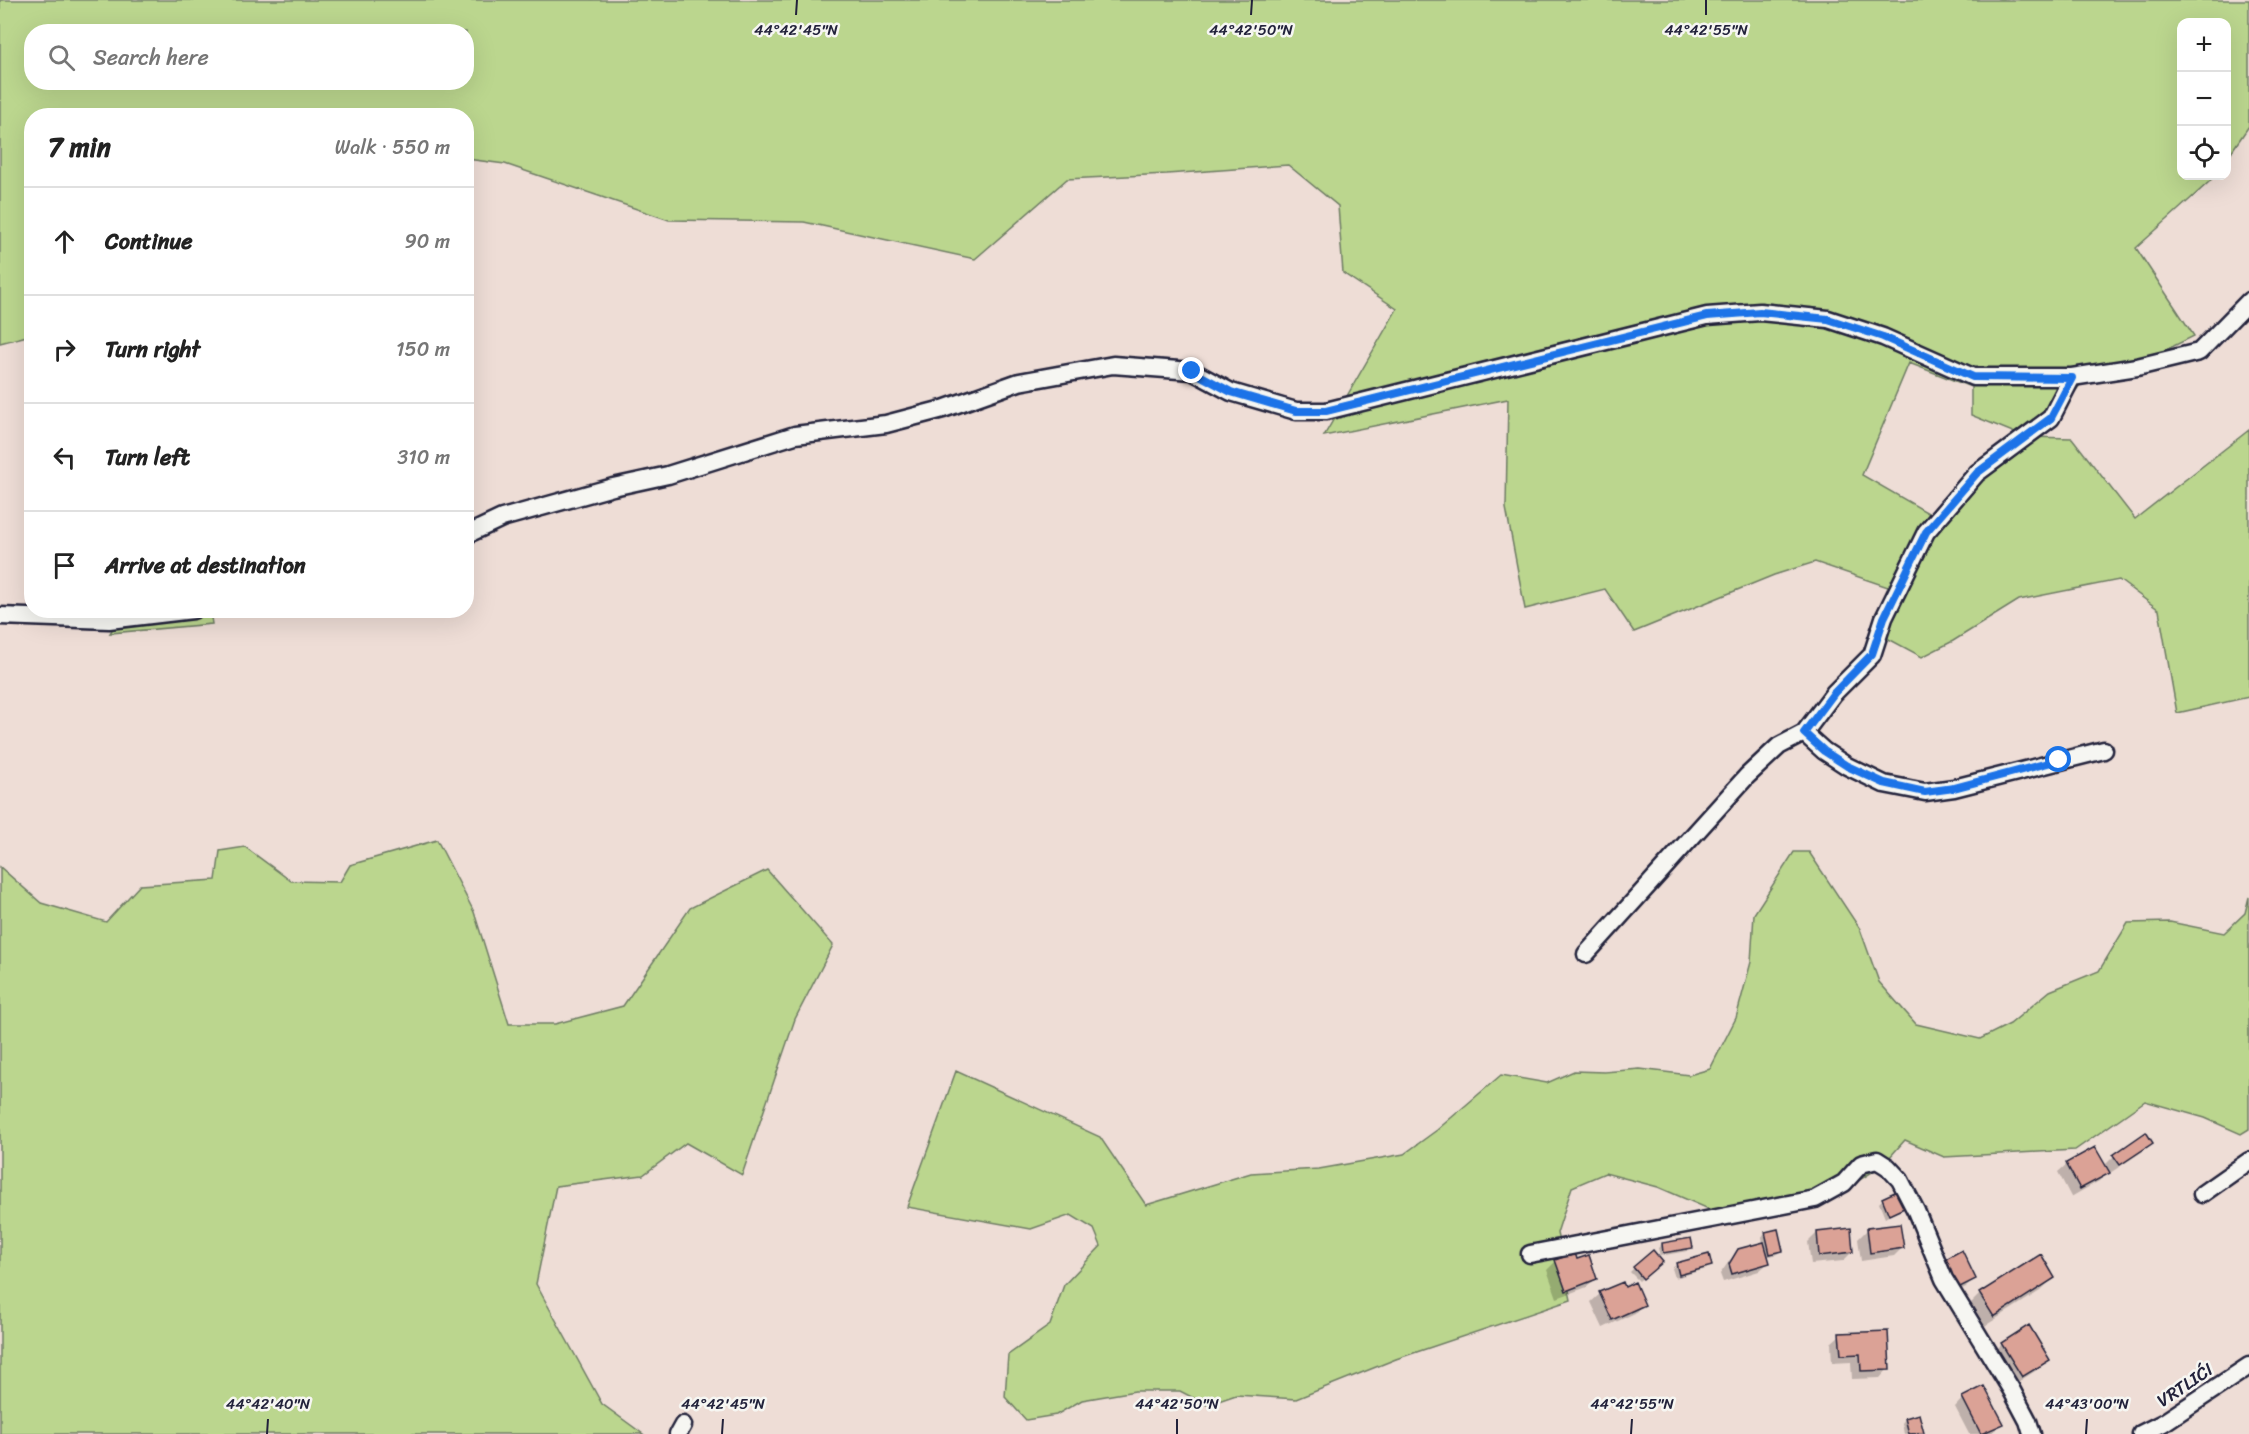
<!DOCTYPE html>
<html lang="en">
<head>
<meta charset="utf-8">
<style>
	body { margin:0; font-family:Sriracha,sans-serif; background:#f6f6f6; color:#222 }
	.controls { position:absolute; right:18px; top:18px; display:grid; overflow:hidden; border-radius:12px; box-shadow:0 6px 24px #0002 }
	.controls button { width:54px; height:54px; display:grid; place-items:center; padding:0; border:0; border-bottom:2px solid #e0e0e0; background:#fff; color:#222; font:30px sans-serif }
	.stop { position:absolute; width:18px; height:18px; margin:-14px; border:4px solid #1a73e8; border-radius:50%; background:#fff }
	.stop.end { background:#1a73e8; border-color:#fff; box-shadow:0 2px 6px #0008 }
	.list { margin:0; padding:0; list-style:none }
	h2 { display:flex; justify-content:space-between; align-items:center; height:78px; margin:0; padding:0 24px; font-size:26px }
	h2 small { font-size:20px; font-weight:400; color:#767676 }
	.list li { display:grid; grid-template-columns:39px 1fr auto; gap:18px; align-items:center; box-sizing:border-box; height:108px; padding:0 24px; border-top:2px solid #e0e0e0 }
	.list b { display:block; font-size:22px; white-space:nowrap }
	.list em { font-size:20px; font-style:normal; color:#767676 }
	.icon { flex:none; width:33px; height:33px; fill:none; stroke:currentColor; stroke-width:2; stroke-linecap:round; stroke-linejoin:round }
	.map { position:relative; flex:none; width:2249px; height:1434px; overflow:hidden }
	.search { position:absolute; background:#fff; box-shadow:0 6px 24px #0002; left:24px; top:24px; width:450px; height:66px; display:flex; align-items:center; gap:15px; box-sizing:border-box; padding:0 21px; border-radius:24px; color:#767676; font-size:22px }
	.panel { position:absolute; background:#fff; box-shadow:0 6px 24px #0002; left:24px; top:108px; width:450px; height:510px; border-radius:24px }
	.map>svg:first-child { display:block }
	.green { fill:#bbd68e; stroke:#6e7c64; stroke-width:1.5; fill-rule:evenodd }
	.shadow { fill:#0003 }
	.building { fill:#dba296; stroke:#22223b; stroke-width:1.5 }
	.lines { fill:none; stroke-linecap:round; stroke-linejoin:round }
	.street-casing { stroke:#22223b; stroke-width:21 }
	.street { stroke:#f6f6f2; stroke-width:16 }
	.route { stroke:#1a73e8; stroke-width:8 }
	.ticks { fill:none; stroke:#22223b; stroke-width:2 }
	.labels { text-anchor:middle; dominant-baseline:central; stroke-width:5; stroke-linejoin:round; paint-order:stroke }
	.street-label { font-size:18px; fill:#22223b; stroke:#f6f6f2 }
	.ticks-label { font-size:15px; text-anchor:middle; fill:#22223b; stroke:#f6f6f2; stroke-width:5; stroke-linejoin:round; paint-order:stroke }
</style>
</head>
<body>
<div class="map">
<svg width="2249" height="1434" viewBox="0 0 2249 1434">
	<rect width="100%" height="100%" fill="#eeddd6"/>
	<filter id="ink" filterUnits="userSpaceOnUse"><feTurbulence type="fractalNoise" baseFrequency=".0167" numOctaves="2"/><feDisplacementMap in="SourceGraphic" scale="12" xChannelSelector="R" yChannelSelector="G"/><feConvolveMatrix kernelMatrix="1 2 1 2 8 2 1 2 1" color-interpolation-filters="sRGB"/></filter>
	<g filter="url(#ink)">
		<!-- green -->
		<path class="green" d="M0,0H2249V126L2227,158L2226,22H2182V176H2214L2209,182L2136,248L2194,336L2129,368L2086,377L2059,413L2027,437L2072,438L2135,519L2249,430V697L2177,713L2159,610L2119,580L2019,600L1953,641L1922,657L1885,637L1891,588L1815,562L1774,575L1634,632L1605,589L1525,609L1506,508L1508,399L1324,436L1397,309L1343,273L1338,206L1288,165L1167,174L1067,179L975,259L804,222L669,220L505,164L467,159L466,116H32L31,357L27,336L0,343ZM32,32H466V82H32ZM1909,363L1971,387V415L2025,437L1967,491L1942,521L1862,475Z
			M124,611H210L212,624L110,633Z
			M437,840L474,912L509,1024H555L623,1006L690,908L767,870L833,945L795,1019L742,1175L686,1143L643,1175L556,1186L536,1284L602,1404L643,1434H0V867L41,903L106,922L140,885L216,880L220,851L245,847L291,881L340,882L350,865Z
			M1794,852H1809L1860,929L1879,982L1916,1024L1980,1039L2010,1024L2050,991L2099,971L2128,923L2170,922L2224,933L2245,913L2249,897V1129L2241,1134L2205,1118L2145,1101L2075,1150L1944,1157L1905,1140L1882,1166L1842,1191L1711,1210L1658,1187L1605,1173L1572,1187L1557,1233L1571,1300L1396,1359L1296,1399L1236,1395L1207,1405L1180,1391H1135L1082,1400L1056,1415L1026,1420L1005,1397L1008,1355L1050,1325L1064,1285L1101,1246L1094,1229L1071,1215L1031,1229L907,1207L956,1071L1100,1137L1146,1205L1251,1173L1319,1169L1404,1154L1437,1130L1501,1075L1547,1083L1574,1071L1604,1072L1640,1069L1689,1075L1710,1069L1736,1018L1751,962L1754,914Z"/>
		<!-- shadow -->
		<path class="shadow" d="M2146,1135L2151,1142L2143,1151L2110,1173L2109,1171L2099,1181L2071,1197L2058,1172L2067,1164L2104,1166L2114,1156Z
			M1883,1199L1902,1207L1885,1218L1879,1203Z
			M1867,1230L1903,1247L1894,1256L1861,1261L1858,1239Z
			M1766,1233L1782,1250L1778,1254L1766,1257L1768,1263L1759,1271L1723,1282L1720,1274L1730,1260L1739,1251L1763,1243L1762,1237Z
			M1817,1233L1852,1252L1843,1261L1811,1264L1808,1242Z
			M1662,1244L1691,1247L1687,1251L1660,1256L1658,1248Z
			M1574,1254L1576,1261L1596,1278L1587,1287L1557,1298L1547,1270L1555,1262Z
			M1708,1256L1710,1265L1706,1269L1675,1278L1672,1268L1676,1265Z
			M1943,1262L1974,1278L1966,1287L1947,1296Z
			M1657,1265L1639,1281L1630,1272L1634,1268Z
			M2053,1278L2040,1291L1980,1329L1967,1307L1980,1294Z
			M1624,1289L1643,1304L1635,1313L1603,1328L1591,1302L1600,1294Z
			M1840,1335L1888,1369L1880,1378L1852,1379L1851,1362L1832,1363L1831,1343Z
			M2002,1344L2049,1359L2040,1368L2013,1385L1993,1353Z
			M1963,1398L2002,1424L1990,1434H1969L1955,1407Z
			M1905,1419L1922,1433L1904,1434L1902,1423Z"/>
		<!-- building -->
		<path class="building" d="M2146,1132L2153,1143L2120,1165L2113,1155Z
			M2095,1147L2110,1173L2080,1189L2066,1163Z
			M1897,1191L1904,1208L1889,1215L1882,1198Z
			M1900,1224L1904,1248L1870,1253L1867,1228Z
			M1851,1228L1853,1252L1819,1256L1817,1232Z
			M1778,1229L1783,1251L1770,1254L1765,1232Z
			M1691,1238L1693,1248L1663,1253L1662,1243Z
			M1764,1242L1770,1263L1732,1274L1729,1264L1738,1249Z
			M1653,1250L1663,1262L1643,1279L1633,1267Z
			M1962,1250L1976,1279L1956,1289L1942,1261Z
			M1575,1253L1577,1259L1589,1255L1597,1279L1566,1291L1555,1260Z
			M1709,1254L1712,1266L1679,1275L1676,1263Z
			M2041,1254L2055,1278L1994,1317L1979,1293Z
			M1623,1282L1625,1287L1635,1282L1645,1305L1612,1320L1599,1292Z
			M2029,1325L2050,1360L2022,1377L2001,1343Z
			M1888,1331L1890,1370L1861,1371L1860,1354L1841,1355L1839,1333Z
			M1984,1386L2004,1424L1981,1434L1962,1397Z
			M1919,1414L1924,1433L1909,1434L1905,1418Z"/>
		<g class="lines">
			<!-- street casing -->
			<g class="street-casing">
				<path id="street" d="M466,535L502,518L613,487L668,475L795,435L886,424L943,409L1019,382L1113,365L1192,371L1231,392L1296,411H1326L1707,316L1760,312L1828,319L1883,337L1973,377H2072L2137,367L2199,352L2249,301
					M0,616L109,620L193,610
					M1804,733L1824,751L1847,766L1884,784L1925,792L1954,788L2104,750
					M1586,954L1747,776L1779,746L1804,733L1834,693L1872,655L1884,618L1926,532L1977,473L2051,418L2072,377
					M2202,1194L2249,1161
					M1530,1254L1815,1199L1844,1183L1861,1164L1877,1160L1888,1167L1900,1180L1916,1211L1944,1279L2011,1389L2028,1421L2032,1434
					M678,1434L683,1425
					M2141,1434L2163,1423L2249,1366"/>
			</g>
			<!-- street -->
			<use href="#street" class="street"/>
		</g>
	</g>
	<g class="lines" filter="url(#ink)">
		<!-- route -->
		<path class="route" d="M1192,371L1231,392L1296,411H1326L1707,316L1760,312L1828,319L1883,337L1973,377L2072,378L2051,418L1977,473L1926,532L1884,618L1872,654L1834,693L1804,733L1824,751L1847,766L1884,783L1925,792L1954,788L2059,760"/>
	</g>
	<!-- ticks -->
	<path class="ticks" d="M796,15L797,0M1251,15L1252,0M1706,15V0M267,1434L268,1419M722,1434L723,1419M1177,1434V1419M1631,1434L1632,1419M2086,1434L2087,1419"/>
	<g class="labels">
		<!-- street labels -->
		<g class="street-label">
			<text transform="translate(2185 1385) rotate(-34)">VRTLIĆI</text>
		</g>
	</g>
	<g class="ticks-label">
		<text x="796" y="35">44°42'45"N</text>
		<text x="1251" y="35">44°42'50"N</text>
		<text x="1706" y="35">44°42'55"N</text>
		<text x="268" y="1409">44°42'40"N</text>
		<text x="723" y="1409">44°42'45"N</text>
		<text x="1177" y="1409">44°42'50"N</text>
		<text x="1632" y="1409">44°42'55"N</text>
		<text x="2087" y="1409">44°43'00"N</text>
	</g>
</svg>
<div class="controls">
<button>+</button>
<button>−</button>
<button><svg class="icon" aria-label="locate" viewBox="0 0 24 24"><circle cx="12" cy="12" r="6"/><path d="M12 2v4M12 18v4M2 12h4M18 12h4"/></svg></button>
</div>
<div class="stop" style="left:2059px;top:760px"></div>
<div class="stop end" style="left:1192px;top:371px"></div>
<div class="search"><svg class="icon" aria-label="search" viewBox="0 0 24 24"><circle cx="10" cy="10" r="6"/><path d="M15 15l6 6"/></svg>Search here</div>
<section class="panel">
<h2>7 min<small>Walk · 550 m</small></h2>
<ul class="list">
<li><svg class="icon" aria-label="ahead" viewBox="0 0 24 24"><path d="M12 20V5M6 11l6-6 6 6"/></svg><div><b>Continue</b></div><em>90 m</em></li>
<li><svg class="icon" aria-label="right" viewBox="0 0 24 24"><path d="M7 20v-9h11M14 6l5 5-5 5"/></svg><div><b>Turn right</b></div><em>150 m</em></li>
<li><svg class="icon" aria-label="left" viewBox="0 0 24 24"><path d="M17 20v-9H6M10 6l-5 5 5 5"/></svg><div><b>Turn left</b></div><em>310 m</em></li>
<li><svg class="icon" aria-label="arrive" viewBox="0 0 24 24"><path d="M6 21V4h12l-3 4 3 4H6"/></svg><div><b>Arrive at destination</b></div></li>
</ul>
</section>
</div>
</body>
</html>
